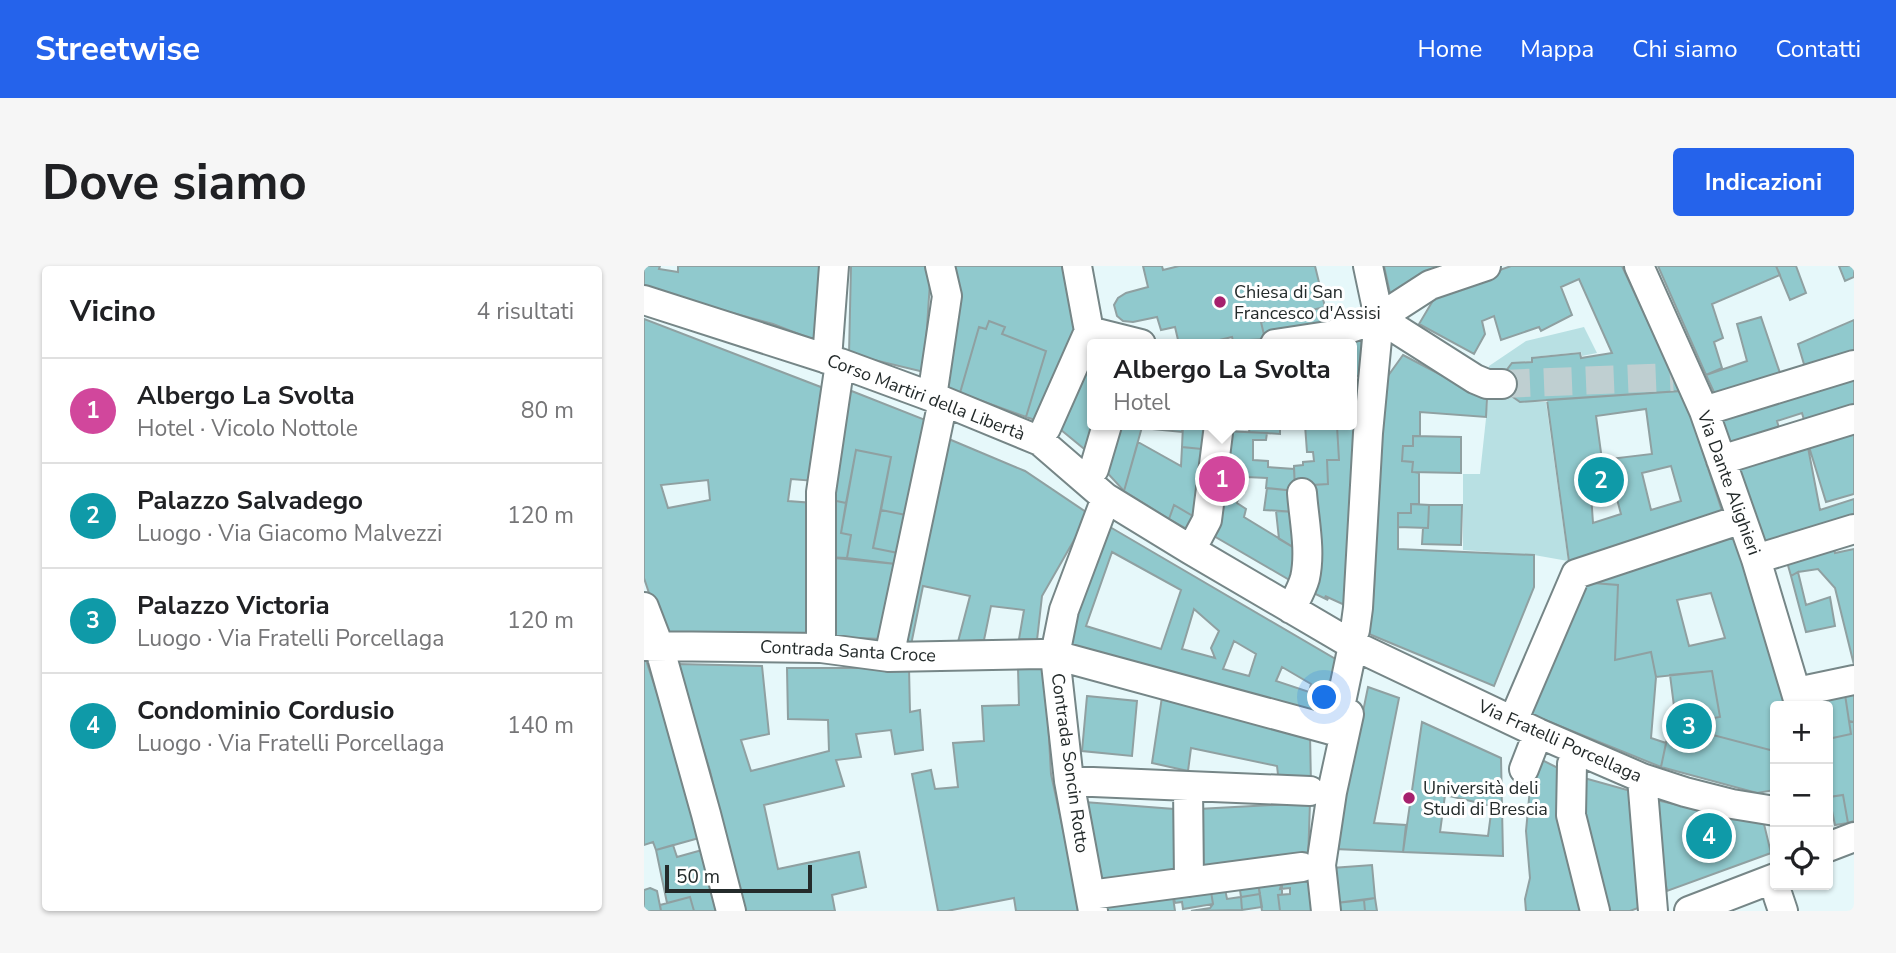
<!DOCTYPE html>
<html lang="it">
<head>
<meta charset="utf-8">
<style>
	body { margin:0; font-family:"Nunito Sans",sans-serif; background:#f6f6f6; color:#202124 }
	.controls { position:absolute; right:21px; bottom:21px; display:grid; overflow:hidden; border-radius:7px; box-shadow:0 2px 5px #0004 }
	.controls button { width:63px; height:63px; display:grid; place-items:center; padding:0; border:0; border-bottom:2px solid #e0e0e0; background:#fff; color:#202124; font:35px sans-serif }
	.scale { position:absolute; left:21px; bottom:18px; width:147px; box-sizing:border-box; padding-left:7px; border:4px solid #242b2b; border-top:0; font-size:19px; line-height:24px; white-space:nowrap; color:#242b2b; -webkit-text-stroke:5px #fff; paint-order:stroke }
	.you { position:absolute; left:681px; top:432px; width:24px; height:24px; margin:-18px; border:5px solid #fff; border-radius:50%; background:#1a73e8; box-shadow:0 0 0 10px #1a73e833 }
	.badge { display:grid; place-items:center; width:46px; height:46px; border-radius:50%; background:#2563eb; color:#fff; font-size:23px; font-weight:700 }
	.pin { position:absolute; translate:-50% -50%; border:4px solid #fff; box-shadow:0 2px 7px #0006 }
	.popup { position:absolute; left:443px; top:73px; width:270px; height:91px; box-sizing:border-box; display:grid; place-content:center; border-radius:7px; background:#fff; filter:drop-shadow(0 2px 5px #0005); font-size:23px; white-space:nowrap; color:#757577 }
	.popup b { font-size:26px; color:#202124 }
	.popup::after { content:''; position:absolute; left:50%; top:100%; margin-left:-14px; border:14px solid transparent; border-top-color:#fff }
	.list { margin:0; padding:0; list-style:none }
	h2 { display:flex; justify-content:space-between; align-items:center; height:91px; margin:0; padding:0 28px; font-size:30px }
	h2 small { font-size:23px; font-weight:400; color:#757577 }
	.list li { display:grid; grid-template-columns:46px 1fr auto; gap:21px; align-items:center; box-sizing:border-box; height:105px; padding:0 28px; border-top:2px solid #e0e0e0 }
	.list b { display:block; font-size:26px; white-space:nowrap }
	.list p { margin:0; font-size:23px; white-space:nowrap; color:#757577 }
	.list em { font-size:23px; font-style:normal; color:#757577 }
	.icon { flex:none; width:38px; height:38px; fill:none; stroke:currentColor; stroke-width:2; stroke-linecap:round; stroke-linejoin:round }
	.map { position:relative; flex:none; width:1210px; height:645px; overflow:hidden; border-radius:7px }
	header { display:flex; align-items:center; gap:42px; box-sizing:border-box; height:98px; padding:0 35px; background:#2563eb; color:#fff }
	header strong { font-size:33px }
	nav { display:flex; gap:38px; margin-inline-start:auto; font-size:24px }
	.intro { display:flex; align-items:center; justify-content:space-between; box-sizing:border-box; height:168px; padding:0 42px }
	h1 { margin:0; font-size:49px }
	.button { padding:18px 32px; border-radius:7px; background:#2563eb; color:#fff; font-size:24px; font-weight:700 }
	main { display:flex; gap:42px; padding:0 42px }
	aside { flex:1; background:#fff; border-radius:7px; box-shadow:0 2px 5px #0004 }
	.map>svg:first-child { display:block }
	.green { fill:#b8e0e3 }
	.building { fill:#90c9cd; stroke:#8fa0a1; stroke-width:2; fill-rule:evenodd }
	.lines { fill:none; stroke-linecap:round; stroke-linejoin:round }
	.minor-tunnel { stroke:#bfcfd1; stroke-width:28; stroke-dasharray:28 14; stroke-linecap:butt }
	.minor-casing { stroke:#768687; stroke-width:32 }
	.minor { stroke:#fff; stroke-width:28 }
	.poi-dot { fill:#a6216d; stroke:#fff; stroke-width:2.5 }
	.labels { text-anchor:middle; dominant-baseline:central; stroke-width:6; stroke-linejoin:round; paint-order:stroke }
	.poi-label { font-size:18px; fill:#242b2b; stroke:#fff; text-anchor:start }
	.street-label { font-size:18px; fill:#242b2b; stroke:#fff }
</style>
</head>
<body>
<header>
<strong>Streetwise</strong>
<nav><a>Home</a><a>Mappa</a><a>Chi siamo</a><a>Contatti</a></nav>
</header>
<div class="intro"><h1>Dove siamo</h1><a class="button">Indicazioni</a></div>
<main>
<aside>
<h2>Vicino<small>4 risultati</small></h2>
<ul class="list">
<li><span class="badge" style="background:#d1479c">1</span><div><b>Albergo La Svolta</b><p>Hotel · Vicolo Nottole</p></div><em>80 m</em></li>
<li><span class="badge" style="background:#0f9aa8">2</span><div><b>Palazzo Salvadego</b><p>Luogo · Via Giacomo Malvezzi</p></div><em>120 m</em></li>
<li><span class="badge" style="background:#0f9aa8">3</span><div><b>Palazzo Victoria</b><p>Luogo · Via Fratelli Porcellaga</p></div><em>120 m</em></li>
<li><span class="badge" style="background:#0f9aa8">4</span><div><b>Condominio Cordusio</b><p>Luogo · Via Fratelli Porcellaga</p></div><em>140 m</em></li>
</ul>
</aside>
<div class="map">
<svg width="1210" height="645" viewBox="0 0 1210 645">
	<rect width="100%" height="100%" fill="#e6f8fa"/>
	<!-- green -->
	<path class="green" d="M940,61L953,87L938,90L937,86L888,91L887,95L868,97L858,111L876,136H902L924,295L890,289L819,284V208H836L844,134L843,118L845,100L882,75Z"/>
	<!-- building -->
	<path class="building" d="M0,0H16L15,3L34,6V0H181L175,76L129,58L56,38L0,19Z
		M207,0H282L286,16L280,106L205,88Z
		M306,0H419L431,62L394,155L382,151L402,85L358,68L361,61L345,55L342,63L335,61L316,127L299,121Z
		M499,0H518L519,4L535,0H671L681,41L617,56L621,73L589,75L588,71L559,78H549V75L535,78L531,61L517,64L513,51L489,56L479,55L473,50L470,39L474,32L482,27L504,21Z
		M740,0H809L747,32Z
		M867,0H978L1036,125L876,136L859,124L858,110L868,97L888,96V92L936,87L937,92L968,87L935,13L917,21L928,49L897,65L895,61L857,74L850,50L838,55L841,68L830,88L775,58L794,26Z
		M1014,0H1132L1136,9L1068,38L1079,72L1070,76L1078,102L1062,109Z
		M1132,0H1152L1162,27L1146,34Z
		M1195,0H1210V11L1201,15Z
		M681,41L688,67L621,73L617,56Z
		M1117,51L1138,113L1074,135L1062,109L1103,95L1093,58Z
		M0,53L182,123L171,215L147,213L144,235L170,237L172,373L20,372L0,312Z
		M1210,54V88L1162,105L1154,78Z
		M345,55L361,61L358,68L402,85L382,151L316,127L335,61L342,63Z
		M717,68L719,109L708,111V78H655Z
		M448,89V159L450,191L411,159Z
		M759,89L843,133L842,151L776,146V170H769V180H759L758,195L769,196L768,206L775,207V238H767V247H754V283L890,289V321L850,420L725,368L730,323L736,121Z
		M1210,110V147L1162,161L1158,147L1133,155L1137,169L1087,184L1077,150Z
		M200,122L289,157L267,250L237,244L247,191L212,184L202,237L183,233Z
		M1036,125L1047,150L1079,248L953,290L925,296L903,134ZM1002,143L1008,188L958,194L952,150ZM1027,200L1037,235L1007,244L998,207ZM970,222L977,248L949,257L947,228Z
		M718,129L705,341L681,330L684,334L663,324L668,219L684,218L683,194H695L693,160H682V159H708V131Z
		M1210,157V228L1182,236L1162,171Z
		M469,159L498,161L480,225L457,200Z
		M509,159H539L538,166L509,163Z
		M539,159H571L568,184L538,181Z
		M606,159H636V168L605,166Z
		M661,159L693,160L695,194H683L684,218L668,219L651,225L650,200L659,199V196L670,195L669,186H663Z
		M578,165L623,167L622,174H609V194L624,195V201L650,203L651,225L622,222L623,212L602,211L601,225L572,220Z
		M769,170L817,171V207L768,206L769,196L758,195L759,180H769Z
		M300,171L381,205L445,248L398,330L393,374L375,373L380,344L347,340L340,374L314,376L326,330L279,320L267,379H251Z
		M1162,171L1176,244L1210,233V258L1121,287L1090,196Z
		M494,176L537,200L538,181L568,184L555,238L549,250L530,239L525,253L480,225Z
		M212,184L247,191L229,282L259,288L252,298L203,292L207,269L197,267Z
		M64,214L66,234L24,242L17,219Z
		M572,220L596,224L593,237L602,243L600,251L662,289L654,319L563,266Z
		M623,222L651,225L653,246L620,244Z
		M183,233L202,237L197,267L207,269L203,292L180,291Z
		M555,238L559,255L543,263L525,253L530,239L549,250Z
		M767,238L785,239L784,262L754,261V247H767Z
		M785,239H818L817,279L778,278L779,262H784Z
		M237,244L267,250L259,288L229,282Z
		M632,245L653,246L662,289L635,273Z
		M466,261L700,398L687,457L417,383ZM468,286L537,324L517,383L442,360ZM550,343L575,365L567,382L571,392L538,383ZM590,375L612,388L605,410L579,403ZM638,401L667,418L665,426L632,415Z
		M1097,270L1143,440H1131V482L1126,484L1065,468L1063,453L1076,451L1068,405L1012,411L1007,386L971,394L974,319L936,316L1078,273ZM1067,327L1081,372L1045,380L1033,334Z
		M1188,276L1191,287L1210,283V399L1191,322L1174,303L1154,306L1147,310L1141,289Z
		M180,291L252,298L237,373L215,372V377H186Z
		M1154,306L1162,339L1186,331L1191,360L1162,366L1147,310Z
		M936,316L974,319L971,394L1007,386L1012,411L1007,472L1022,477L1017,501L881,446Z
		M0,394H2L29,476L55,572L12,584L9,576L0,579Z
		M33,398L118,400L125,468L97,474L107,505L185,485L184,454L144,453L143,402H265L266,446L276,444L279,484L251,488L247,464L212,468L217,491L192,494L200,520L120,539L134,603L215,586L222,621L188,629L191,645H100L66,505Z
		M401,400L407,508L428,605L434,645H372L370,632L303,645H294L268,508L287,504L291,523L314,521L309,477L340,475L338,440L375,439L374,402Z
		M1068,405L1076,451L1063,453L1065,468L1126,484L1131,482V524L1113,527L1017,501L1030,440L1026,409Z
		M1210,420V456L1205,455L1200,422Z
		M724,421L755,432L730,557L762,559L759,586L691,583Z
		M1200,422L1207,468L1184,473V440H1169L1167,430Z
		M443,430L493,435L488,490L438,485Z
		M518,431L666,468L667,519L635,517L633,500L547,482L544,505L508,497Z
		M1205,455L1210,456V555L1204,557L1199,529L1185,531L1184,473L1207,468Z
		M778,456L857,492L859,590L759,586ZM801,529L848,540L844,570L796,566Z
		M892,491L924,507L947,645H882L881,633L886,612L882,565L888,501Z
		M933,510L994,527L1002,639L986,645H954Z
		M1199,529L1204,557L1191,559L1185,531Z
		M1003,532L1120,558L1127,587L1023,625L1016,583Z
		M440,536L530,543L538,610L458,623Z
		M666,537L664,594L555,610L554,543Z
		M29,579L33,591L58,584L73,645H50L46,631L23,637L12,584Z
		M728,599L731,632L692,637L688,602Z
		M672,610L675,645H636L634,629L646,628V622L636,623L638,615Z
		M638,615V629H634L636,645H618L614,616Z
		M614,616L616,628L597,631L595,617Z
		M580,618L583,633L597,631L598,644L547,645L566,642L569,638L566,619Z
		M566,619L569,638L539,643L538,636L531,637L528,624Z
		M6,622L13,625L17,645H0V624Z
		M528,624L531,645H462L460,634Z
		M616,628L618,641L598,644L597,631Z
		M46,631L50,645H17L16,639Z
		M731,632L733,645H721L720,634Z
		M720,634L721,645H693L692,637Z"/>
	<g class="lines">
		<!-- minor-tunnel -->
		<path class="minor-tunnel" d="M858,118L1029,111"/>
		<!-- minor casing -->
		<g class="minor-casing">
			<path id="minor" d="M433,0L445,65L497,78
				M995,0L1060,145L1112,293L1156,440
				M0,34L196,97L299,135L396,175L462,232L547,284L709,379L894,467L998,512L1041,526L1088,538L1131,545
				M735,52L831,113L843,118H858
				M631,78L690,69L695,66L735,52L786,19L842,0
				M183,93L190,0
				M288,131L303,30L296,0
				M1060,145L1210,99
				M402,162L445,65
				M1077,194L1210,153
				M450,203L463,159
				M547,284L563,254L575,159
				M1112,293L1210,263
				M0,341L15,380L62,548L87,645
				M647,343C652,333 658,323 661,312C667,285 660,254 658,227
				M711,364L714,342L724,167L735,52L724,0
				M0,380L177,382L245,391L398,388L411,389L691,465L709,379
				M177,382V226L196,97
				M245,391L299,135
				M1153,426L1210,414
				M869,455L932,308L1098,253
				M928,498L927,549L951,645
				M880,503L894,467
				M998,512L1009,645
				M425,515L666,525
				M544,520L545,616
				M1184,581L1210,571
				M446,629L658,601
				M1134,630L1139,645
				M449,645L425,515L411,389L420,344L462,232
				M682,645L677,599L688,526L705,448
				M1045,645L1131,612"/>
		</g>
		<!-- minor -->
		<use href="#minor" class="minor"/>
	</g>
	<!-- markers -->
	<g class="poi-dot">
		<circle cx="576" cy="36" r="7"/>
		<circle cx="765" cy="532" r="7"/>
	</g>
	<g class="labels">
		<!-- poi labels -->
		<g class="poi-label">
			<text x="590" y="26">Chiesa di San<tspan x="590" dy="21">Francesco d'Assisi</tspan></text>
			<text x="779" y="522">Università deli<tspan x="779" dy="21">Studi di Brescia</tspan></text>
		</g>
		<!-- street labels -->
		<g class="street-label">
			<text transform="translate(282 131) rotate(21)">Corso Martiri della Libertà</text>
			<text transform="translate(1085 217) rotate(70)">Via Dante Alighieri</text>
			<text transform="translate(204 385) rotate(3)">Contrada Santa Croce</text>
			<text transform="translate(916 475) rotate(24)">Via Fratelli Porcellaga</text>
			<text transform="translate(426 497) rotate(82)">Contrada Soncin Rotto</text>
		</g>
	</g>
</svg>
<div class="controls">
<button>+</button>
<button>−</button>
<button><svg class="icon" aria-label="locate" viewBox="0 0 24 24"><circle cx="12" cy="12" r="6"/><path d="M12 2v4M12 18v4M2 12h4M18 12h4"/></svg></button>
</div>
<div class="scale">50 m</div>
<div class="you"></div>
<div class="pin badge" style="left:578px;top:213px;background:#d1479c">1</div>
<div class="popup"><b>Albergo La Svolta</b>Hotel</div>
<div class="pin badge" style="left:957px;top:214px;background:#0f9aa8">2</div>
<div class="pin badge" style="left:1045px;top:460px;background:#0f9aa8">3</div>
<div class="pin badge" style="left:1065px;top:570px;background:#0f9aa8">4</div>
</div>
</main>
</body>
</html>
